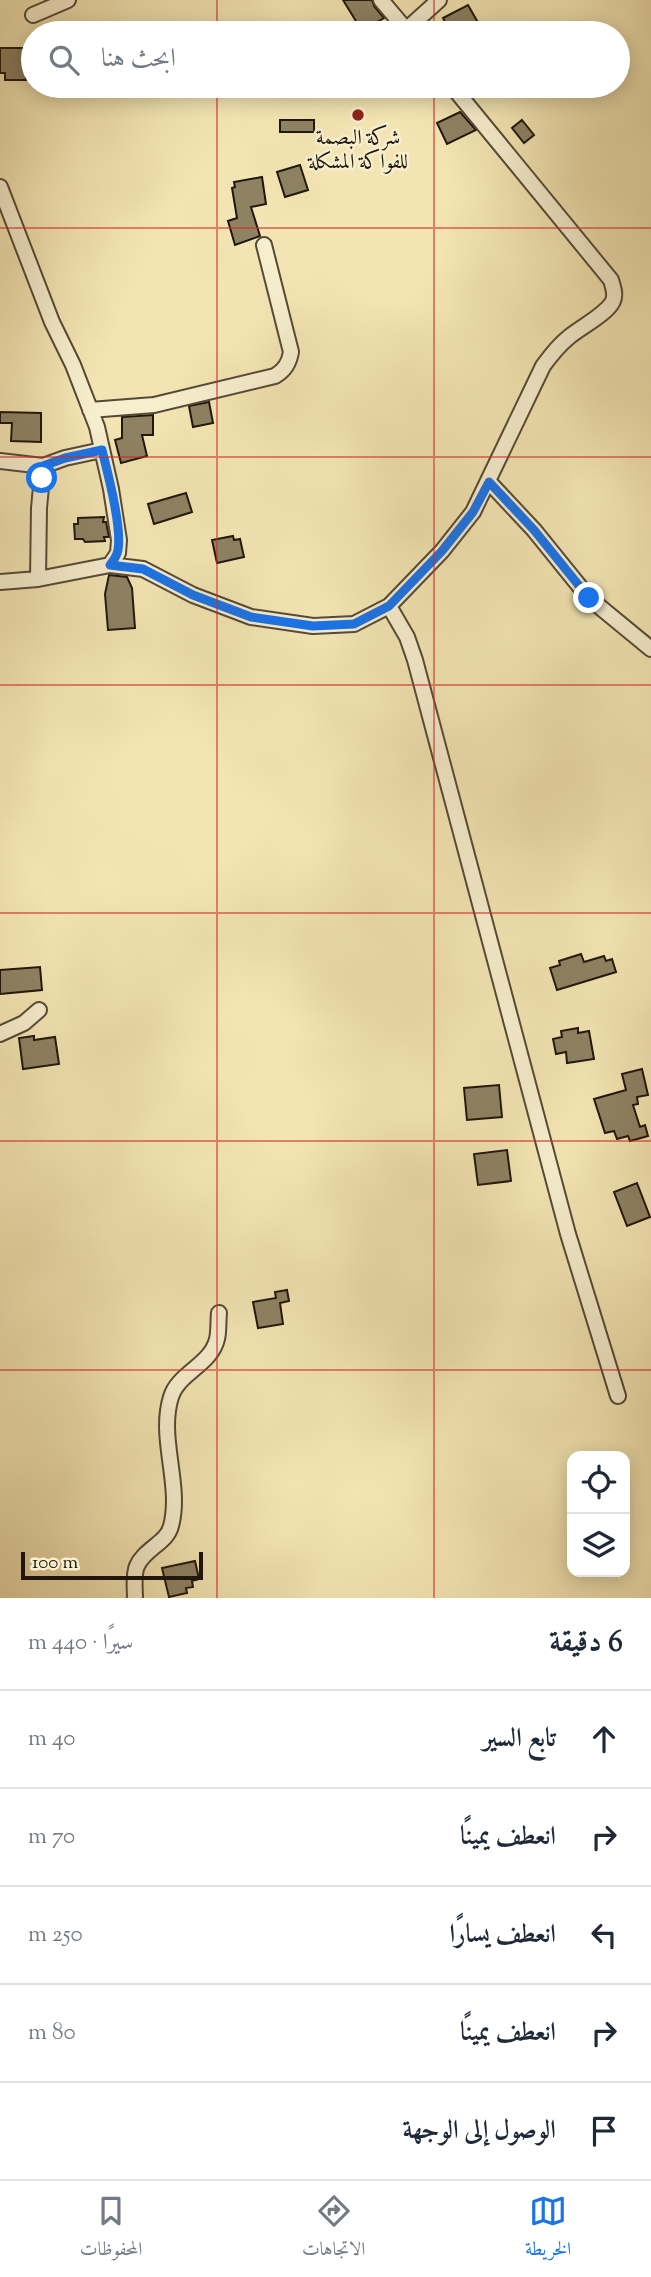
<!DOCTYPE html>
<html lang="ar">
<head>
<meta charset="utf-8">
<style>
	body { margin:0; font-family:"Sorts Mill Goudy",Amiri,serif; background:#f6f6f7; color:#1f2937; direction:rtl }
	.controls { position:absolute; right:21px; bottom:21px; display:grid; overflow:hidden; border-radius:14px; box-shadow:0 4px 18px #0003 }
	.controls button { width:63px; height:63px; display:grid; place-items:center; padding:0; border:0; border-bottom:2px solid #e0e1e3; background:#fff; color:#1f2937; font:35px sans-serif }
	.scale { position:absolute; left:21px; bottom:18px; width:182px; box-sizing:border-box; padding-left:7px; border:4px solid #21160c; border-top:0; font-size:19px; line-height:24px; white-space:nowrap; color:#21160c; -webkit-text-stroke:5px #f7eece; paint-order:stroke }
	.stop { position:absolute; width:21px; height:21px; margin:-16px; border:5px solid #1a73e8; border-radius:50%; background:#fff }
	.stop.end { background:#1a73e8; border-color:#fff; box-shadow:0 2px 7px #0008 }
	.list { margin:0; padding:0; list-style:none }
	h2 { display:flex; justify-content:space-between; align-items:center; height:91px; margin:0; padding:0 28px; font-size:30px }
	h2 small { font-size:23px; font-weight:400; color:#747a83 }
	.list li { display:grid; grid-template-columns:46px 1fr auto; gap:21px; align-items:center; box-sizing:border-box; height:98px; padding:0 28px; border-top:2px solid #e0e1e3 }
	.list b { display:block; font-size:26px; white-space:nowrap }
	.list em { font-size:23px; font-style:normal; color:#747a83 }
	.icon { flex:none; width:38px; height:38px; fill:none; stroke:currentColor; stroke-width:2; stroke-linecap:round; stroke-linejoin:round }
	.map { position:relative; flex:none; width:651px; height:1598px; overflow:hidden; direction:ltr }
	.search { position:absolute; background:#fff; box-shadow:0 4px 18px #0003; left:21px; right:21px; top:21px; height:77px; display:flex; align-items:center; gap:18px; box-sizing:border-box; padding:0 24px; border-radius:38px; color:#747a83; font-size:26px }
	.sheet { height:581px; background:#fff }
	nav { display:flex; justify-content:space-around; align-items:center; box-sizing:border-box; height:98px; border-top:2px solid #e0e1e3; background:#fff; font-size:19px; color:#747a83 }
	nav a { display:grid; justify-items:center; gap:4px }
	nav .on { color:#1a73e8 }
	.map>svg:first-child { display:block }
	.building { fill:#8e8263; stroke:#21160c; stroke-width:2 }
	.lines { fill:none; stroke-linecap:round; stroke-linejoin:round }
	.minor-casing { stroke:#564a36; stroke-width:18 }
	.minor { stroke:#f7eece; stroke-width:14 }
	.route { stroke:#1a73e8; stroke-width:9 }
	.grid { fill:none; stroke:#d62828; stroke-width:2; stroke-opacity:0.55 }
	.poi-dot { fill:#8f2418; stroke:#f7eece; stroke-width:2.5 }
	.labels { text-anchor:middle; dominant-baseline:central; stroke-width:5; stroke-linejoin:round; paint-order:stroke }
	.poi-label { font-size:21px; fill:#21160c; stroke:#f7eece }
</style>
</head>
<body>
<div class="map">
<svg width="651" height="1598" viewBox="0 0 651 1598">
	<rect width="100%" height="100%" fill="#f3e5b3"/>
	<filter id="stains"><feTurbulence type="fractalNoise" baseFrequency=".00286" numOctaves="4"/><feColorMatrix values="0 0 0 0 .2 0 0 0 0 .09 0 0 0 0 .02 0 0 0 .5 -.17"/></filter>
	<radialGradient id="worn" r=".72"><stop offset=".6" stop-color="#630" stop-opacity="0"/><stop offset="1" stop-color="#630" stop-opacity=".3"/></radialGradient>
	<!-- building -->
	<path class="building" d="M343,0H372L374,6L384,18L362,31Z
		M468,5L484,33H451L443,18Z
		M0,48H26V80H5V73H0Z
		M460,112L476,130L447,144L437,123Z
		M280,120H314V132H280Z
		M522,120L534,135L524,143L512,128Z
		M300,165L308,190L285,197L277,172Z
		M262,177L266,204L251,207L260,236L235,245L228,221L237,218L232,188L235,187L234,182Z
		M209,402L213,423L193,427L189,406Z
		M0,412L41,413V442L11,441L12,423H0Z
		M153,415V435H142L147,456L121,463L115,440L122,438V417Z
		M186,493L192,512L154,524L148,504Z
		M104,517L103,522H106L109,537H104L105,541L85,542L83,539H75L74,524H78V518Z
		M233,536L234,540L240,539L244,557L217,563L212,540Z
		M109,575L127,577L132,588L135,628L108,630L105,594Z
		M581,954L584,962L604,956L606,961L612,959L616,972L557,990L550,968L560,965L559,961Z
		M40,967L42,990L0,994V970Z
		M578,1028V1033L589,1031L594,1059L567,1063L566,1052L556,1054L553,1039L562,1037L561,1031Z
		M34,1036V1040L55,1037L59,1064L23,1069L19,1038Z
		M642,1069L648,1095L637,1097L638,1104L633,1105L640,1127L645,1125L648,1136L630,1141L628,1136L617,1139L614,1131L605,1133L594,1099L626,1090L622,1074Z
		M499,1085L502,1117L467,1120L464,1088Z
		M507,1150L511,1181L478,1185L474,1154Z
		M637,1183L650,1217L627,1226L614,1192Z
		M287,1290L289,1301L280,1303L283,1324L258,1328L253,1302L276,1298L275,1292Z
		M195,1561L199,1579L192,1581L193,1587L186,1588L187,1593L169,1597L162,1568Z"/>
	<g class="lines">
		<!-- minor casing -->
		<g class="minor-casing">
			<path id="minor" d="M381,0L409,33
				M33,15L68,0
				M406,30L439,0
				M0,187L52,322L73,365L97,427L111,489L119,540L118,553L110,565L38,579L0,582
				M90,410L154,405L275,376C285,370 289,363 291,352L264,245
				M0,461L43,466L39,508L38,579
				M43,466L65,458L102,450
				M489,482L534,530L589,598L651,649
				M110,565L143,569L193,595L251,617L313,626L354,624L389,606L442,551L473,512L543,366C551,355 559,345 569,337C581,327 607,314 613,301C616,294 613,287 611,280L452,86
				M389,606L407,637L415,660L568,1234L618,1396
				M0,1034L24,1023L39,1010
				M135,1598C135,1588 133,1575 137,1566C144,1549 167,1543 171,1526C182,1485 158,1438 171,1397C178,1373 211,1365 217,1339C219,1331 218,1321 219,1313"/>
		</g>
		<!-- minor -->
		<use href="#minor" class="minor"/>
	</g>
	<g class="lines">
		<!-- route -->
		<path class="route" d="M42,478L43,466L65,458L102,450C108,474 122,527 118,550C117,556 114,560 110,565L143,569L193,595L251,617L313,626L354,624L389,606L442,551L473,512L489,482L534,530L589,598"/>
	</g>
	<!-- grid -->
	<path class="grid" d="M217,0V33M434,0V33M217,86V1598M434,86V1598M0,228H651M0,457H651M0,685H651M0,913H651M0,1141H651M0,1370H651"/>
	<!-- markers -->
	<circle class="poi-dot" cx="358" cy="115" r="7"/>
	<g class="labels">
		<!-- poi labels -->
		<g class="poi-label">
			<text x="358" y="139">شركة البصمة<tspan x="358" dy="24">للفواكة المشكلة</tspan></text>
		</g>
	</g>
	<rect width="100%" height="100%" filter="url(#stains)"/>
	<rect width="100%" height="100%" fill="url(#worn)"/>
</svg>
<div class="controls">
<button><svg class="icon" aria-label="locate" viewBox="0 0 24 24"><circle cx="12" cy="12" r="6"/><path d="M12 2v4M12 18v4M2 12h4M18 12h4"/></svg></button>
<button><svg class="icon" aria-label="layers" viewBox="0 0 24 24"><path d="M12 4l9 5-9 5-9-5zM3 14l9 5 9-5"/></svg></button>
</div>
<div class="scale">100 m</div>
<div class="stop" style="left:42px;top:478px"></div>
<div class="stop end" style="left:589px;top:598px"></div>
<div class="search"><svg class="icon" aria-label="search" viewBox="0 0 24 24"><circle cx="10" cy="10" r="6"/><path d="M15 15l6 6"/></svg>ابحث هنا</div>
</div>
<section class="sheet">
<h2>6 دقيقة<small>سيرًا · 440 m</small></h2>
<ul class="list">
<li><svg class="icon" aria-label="ahead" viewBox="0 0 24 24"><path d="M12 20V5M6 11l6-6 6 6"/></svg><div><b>تابع السير</b></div><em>40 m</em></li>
<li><svg class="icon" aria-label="right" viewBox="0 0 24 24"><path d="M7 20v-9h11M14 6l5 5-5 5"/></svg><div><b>انعطف يمينًا</b></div><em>70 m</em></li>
<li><svg class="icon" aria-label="left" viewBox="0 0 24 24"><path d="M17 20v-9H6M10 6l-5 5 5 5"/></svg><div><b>انعطف يسارًا</b></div><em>250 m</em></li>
<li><svg class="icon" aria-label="right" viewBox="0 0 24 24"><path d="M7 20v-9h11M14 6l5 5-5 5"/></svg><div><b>انعطف يمينًا</b></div><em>80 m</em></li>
<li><svg class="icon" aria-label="arrive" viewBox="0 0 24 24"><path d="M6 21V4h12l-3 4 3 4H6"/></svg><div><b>الوصول إلى الوجهة</b></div></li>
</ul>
</section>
<nav>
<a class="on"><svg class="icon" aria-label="map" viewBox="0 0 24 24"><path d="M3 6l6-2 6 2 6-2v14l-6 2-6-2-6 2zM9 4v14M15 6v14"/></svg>الخريطة</a>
<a><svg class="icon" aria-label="directions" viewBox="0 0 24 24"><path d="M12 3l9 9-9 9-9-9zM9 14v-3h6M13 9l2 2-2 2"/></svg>الاتجاهات</a>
<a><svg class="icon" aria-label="saved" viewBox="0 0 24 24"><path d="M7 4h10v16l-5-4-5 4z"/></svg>المحفوظات</a>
</nav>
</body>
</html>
